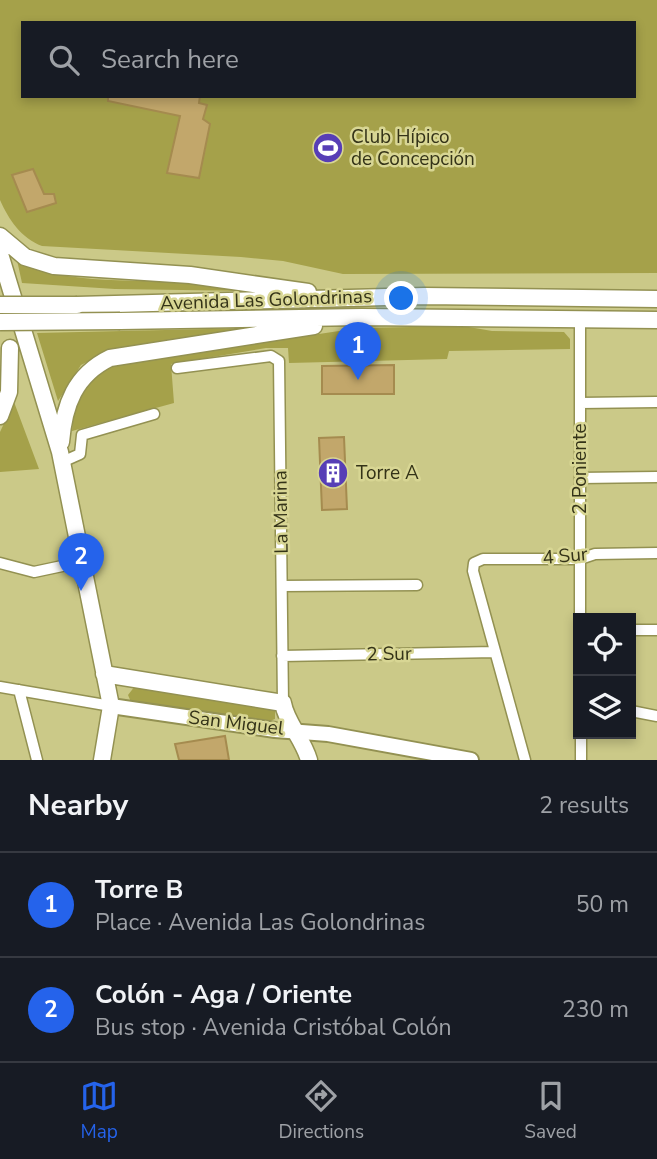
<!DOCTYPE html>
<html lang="en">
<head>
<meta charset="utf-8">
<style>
	body { margin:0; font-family:"Nunito Sans",sans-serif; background:#20242c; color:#f1f3f6 }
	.controls { position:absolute; right:21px; bottom:21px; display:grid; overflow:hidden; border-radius:0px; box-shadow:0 4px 10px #0003 }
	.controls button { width:63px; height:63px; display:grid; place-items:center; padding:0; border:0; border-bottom:2px solid #363941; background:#171b24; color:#f1f3f6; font:35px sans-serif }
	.you { position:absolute; left:402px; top:299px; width:24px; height:24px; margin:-18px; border:5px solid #fff; border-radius:50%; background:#1a73e8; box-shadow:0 0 0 10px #1a73e833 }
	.badge { display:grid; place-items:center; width:46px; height:46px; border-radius:50%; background:#2563eb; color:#fff; font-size:23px; font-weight:700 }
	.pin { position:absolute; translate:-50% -58px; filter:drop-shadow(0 2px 4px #0008) }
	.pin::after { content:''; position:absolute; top:37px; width:24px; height:21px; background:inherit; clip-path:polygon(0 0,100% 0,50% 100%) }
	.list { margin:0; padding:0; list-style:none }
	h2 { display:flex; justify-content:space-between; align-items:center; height:91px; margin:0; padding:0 28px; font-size:30px }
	h2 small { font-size:23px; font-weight:400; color:#9ea1a6 }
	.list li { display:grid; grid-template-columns:46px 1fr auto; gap:21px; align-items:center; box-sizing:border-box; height:105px; padding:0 28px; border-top:2px solid #363941 }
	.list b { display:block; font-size:26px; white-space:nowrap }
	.list p { margin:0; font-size:23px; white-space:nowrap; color:#9ea1a6 }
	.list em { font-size:23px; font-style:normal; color:#9ea1a6 }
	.icon { flex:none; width:38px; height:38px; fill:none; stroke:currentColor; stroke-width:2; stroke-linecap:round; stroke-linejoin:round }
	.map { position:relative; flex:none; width:657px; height:760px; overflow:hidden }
	.search { position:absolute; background:#171b24; box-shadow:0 4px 10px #0003; left:21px; right:21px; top:21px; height:77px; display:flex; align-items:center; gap:18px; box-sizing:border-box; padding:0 24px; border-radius:0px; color:#9ea1a6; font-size:26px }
	.sheet { height:301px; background:#171b24 }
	nav { display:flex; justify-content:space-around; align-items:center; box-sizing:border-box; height:98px; border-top:2px solid #363941; background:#171b24; font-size:19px; color:#9ea1a6 }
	nav a { display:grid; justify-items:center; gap:4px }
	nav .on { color:#2563eb }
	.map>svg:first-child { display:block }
	.green { fill:#a5a14a; fill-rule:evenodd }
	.building { fill:#c2a76b; stroke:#a58b4f; stroke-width:2 }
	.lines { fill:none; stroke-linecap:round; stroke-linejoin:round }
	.street-casing { stroke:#939152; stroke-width:13 }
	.secondary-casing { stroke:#939152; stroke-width:18 }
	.primary-casing { stroke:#939152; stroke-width:19 }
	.street { stroke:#fff; stroke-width:10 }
	.secondary { stroke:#fff; stroke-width:14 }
	.primary { stroke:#fff; stroke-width:16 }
	.primary-bridge-casing { stroke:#939152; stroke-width:19; stroke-linecap:butt }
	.primary-bridge { stroke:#fff; stroke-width:16 }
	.labels { text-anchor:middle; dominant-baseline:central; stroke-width:5; stroke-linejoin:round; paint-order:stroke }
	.poi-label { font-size:19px; fill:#343318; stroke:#d8d694; text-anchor:start }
	.street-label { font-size:19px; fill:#343318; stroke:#d8d694 }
</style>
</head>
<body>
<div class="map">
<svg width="657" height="760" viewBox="0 0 657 760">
	<rect width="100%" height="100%" fill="#cbc988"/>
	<!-- green -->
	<path class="green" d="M0,0H657V273L343,274L283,261L241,257L42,246C21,238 9,220 0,200ZM23,23H634V96H23Z
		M17,260C66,287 142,278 197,283C215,284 233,288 250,291L115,289L22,283Z
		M463,326L492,331L564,332L570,339V349L449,351L447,359L289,363L288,348H266L171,364L174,403L72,431C74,398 87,374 120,364L359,328Z
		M251,328L109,351L81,365L58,401L37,333Z
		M14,402L39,469L0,472V432Z
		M135,686L270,708L275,711V719L264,723L131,702L128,695Z"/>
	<!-- building -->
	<path class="building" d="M108,96H200L199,103L207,105L203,119L210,124L199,178L167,173L180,116L108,101Z
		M33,169L44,194H54L56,203L27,212L12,175Z
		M394,365V394H322V366Z
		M344,437L347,509L322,510L319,438Z
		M225,736L229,760H179L175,744Z"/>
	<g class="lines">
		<!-- street casing -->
		<g class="street-casing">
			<path id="street" d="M580,319V618
				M177,368L271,356L279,361L283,703
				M580,403L657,402
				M62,462L80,454L82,435L154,414
				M580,478L657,477
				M0,563L34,572L81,562
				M282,586L417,585
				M631,630H657
				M282,656L495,652
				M0,687L111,706
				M19,690L37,760
				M631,711L657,716
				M581,734V760
				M525,760L473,571L474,563L483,559H580L595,554L657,553"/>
		</g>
		<!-- secondary casing -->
		<g class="secondary-casing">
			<path id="secondary" d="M111,706L275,730L328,734L471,760"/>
		</g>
		<!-- primary casing -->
		<g class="primary-casing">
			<path id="primary" d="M0,236L25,257L54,266L190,275L308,292
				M0,254L60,452L111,706L102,760
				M77,305L425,296L657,299
				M120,321L362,317L657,320
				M0,416L9,392L10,348
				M61,442C64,405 75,375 110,358L314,326
				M104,674L283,703C286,722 303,739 309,760"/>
		</g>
		<!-- street -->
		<use href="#street" class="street"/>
		<!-- secondary -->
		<use href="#secondary" class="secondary"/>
		<!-- primary -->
		<use href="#primary" class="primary"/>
		<!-- primary-bridge casing -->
		<g class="primary-bridge-casing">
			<path id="primary-bridge" d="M0,305H77
				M0,322L120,321"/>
		</g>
		<!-- primary-bridge -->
		<use href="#primary-bridge" class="primary-bridge"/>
	</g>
	<!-- icons -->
	<defs>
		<g id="stadium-disc" transform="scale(1.575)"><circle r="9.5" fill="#573eb6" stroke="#d8d694"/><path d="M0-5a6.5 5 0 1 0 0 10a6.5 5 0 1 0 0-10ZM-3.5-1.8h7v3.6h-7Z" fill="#fff"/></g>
		<g id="building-disc" transform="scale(1.575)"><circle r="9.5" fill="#573eb6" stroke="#d8d694"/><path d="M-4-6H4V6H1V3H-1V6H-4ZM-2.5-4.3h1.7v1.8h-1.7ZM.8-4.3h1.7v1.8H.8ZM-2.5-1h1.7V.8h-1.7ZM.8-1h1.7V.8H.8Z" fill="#fff"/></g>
	</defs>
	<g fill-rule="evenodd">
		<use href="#stadium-disc" x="328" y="148"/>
		<use href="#building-disc" x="333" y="473"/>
	</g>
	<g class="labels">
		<!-- poi labels -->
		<g class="poi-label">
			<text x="351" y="137">Club Hípico<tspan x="351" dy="22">de Concepción</tspan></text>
			<text x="356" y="473">Torre A</text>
		</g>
		<!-- street labels -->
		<g class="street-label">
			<text transform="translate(266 300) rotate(-2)">Avenida Las Golondrinas</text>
			<text transform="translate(580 469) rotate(-90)">2 Poniente</text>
			<text transform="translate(281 512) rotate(-91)">La Marina</text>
			<text transform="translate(565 556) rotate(-5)">4 Sur</text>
			<text transform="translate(389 654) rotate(-1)">2 Sur</text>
			<text transform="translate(236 723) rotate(7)">San Miguel</text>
		</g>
	</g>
</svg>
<div class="controls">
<button><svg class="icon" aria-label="locate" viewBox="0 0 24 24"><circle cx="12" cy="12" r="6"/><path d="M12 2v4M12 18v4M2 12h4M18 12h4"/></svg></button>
<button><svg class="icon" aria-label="layers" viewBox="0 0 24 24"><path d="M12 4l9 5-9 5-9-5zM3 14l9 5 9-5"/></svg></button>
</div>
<div class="you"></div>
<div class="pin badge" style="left:358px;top:380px">1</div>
<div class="pin badge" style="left:81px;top:591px">2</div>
<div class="search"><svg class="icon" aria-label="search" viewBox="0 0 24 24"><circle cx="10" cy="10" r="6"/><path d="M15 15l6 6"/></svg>Search here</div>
</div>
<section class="sheet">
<h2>Nearby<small>2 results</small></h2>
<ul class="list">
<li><span class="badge">1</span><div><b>Torre B</b><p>Place · Avenida Las Golondrinas</p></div><em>50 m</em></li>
<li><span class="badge">2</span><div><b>Colón - Aga / Oriente</b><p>Bus stop · Avenida Cristóbal Colón</p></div><em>230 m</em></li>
</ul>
</section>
<nav>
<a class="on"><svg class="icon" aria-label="map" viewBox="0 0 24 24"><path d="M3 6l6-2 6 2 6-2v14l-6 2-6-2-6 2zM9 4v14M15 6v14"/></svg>Map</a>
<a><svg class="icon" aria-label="directions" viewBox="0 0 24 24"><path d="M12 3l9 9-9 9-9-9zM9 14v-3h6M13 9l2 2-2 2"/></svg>Directions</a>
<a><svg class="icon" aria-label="saved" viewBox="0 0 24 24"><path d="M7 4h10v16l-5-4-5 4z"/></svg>Saved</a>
</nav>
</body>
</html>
